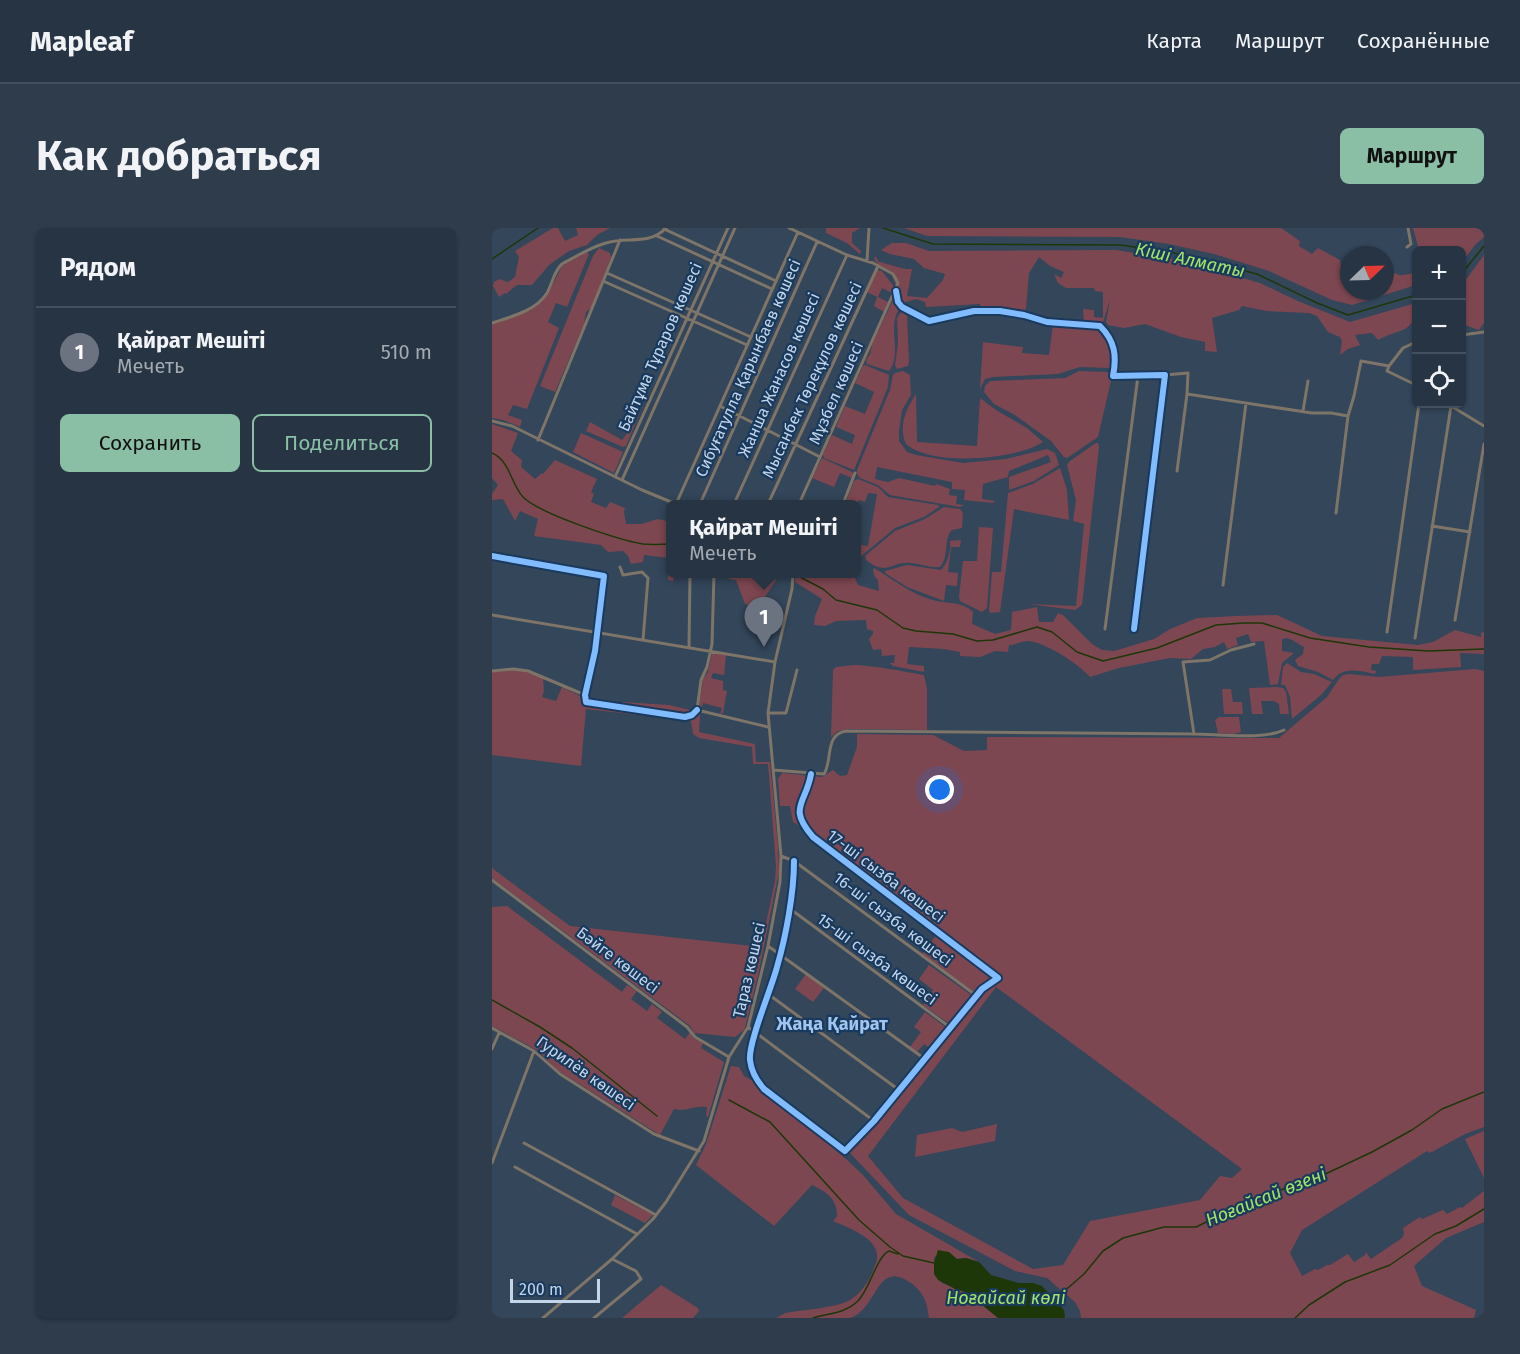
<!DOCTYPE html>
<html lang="ru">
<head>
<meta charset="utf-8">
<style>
	body { margin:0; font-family:"Fira Sans",sans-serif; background:#2e3c4b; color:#f1f3f6 }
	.controls { position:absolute; right:18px; top:18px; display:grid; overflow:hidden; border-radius:9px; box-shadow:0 2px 4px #0004 }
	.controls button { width:54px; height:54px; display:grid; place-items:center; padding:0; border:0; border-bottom:2px solid #424f5d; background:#263444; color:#f1f3f6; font:30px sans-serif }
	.compass { position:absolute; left:848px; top:18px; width:54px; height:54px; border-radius:50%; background:#263444; box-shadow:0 2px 4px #0004; rotate:67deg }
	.scale { position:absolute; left:18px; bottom:15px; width:90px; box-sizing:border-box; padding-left:6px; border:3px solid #c2d5eb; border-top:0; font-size:16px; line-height:21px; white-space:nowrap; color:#c2d5eb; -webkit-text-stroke:4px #193a5d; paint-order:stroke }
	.you { position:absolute; left:448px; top:562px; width:21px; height:21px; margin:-15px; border:4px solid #fff; border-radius:50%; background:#1a73e8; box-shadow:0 0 0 9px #1a73e833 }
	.badge { display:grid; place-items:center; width:39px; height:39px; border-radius:50%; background:#8abfa5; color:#fff; font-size:20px; font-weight:700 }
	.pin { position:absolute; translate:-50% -50px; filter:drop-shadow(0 2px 3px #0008) }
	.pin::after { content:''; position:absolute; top:32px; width:21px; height:18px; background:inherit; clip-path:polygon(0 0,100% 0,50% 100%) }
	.popup { position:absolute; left:174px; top:272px; width:195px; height:78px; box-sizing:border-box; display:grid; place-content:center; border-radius:9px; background:#263444; filter:drop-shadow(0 2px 4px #0005); font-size:20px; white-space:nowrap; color:#a4aab2 }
	.popup b { font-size:22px; color:#f1f3f6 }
	.popup::after { content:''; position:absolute; left:50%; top:100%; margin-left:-12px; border:12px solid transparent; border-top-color:#263444 }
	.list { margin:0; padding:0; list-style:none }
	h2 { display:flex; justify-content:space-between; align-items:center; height:78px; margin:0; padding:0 24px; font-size:26px }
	h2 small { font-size:20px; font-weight:400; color:#a4aab2 }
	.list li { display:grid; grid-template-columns:39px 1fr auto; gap:18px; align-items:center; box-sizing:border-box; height:90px; padding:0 24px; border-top:2px solid #424f5d }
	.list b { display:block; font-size:22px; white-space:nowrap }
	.list p { margin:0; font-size:20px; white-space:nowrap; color:#a4aab2 }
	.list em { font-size:20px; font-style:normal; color:#a4aab2 }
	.actions { display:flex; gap:12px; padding:18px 24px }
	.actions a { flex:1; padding:14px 0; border:2px solid #8abfa5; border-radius:9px; text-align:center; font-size:21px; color:#8abfa5 }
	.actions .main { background:#8abfa5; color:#111 }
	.icon { flex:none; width:33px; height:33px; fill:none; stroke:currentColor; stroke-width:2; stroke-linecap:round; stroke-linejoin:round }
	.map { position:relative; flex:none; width:992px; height:1090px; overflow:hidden; border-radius:9px }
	header { display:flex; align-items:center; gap:36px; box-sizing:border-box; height:84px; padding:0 30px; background:#263444; border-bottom:2px solid #424f5d }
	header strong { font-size:28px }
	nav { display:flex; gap:33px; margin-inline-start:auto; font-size:21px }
	.intro { display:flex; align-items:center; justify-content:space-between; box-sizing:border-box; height:144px; padding:0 36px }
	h1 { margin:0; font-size:42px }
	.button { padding:15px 27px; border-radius:9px; background:#8abfa5; color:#111; font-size:21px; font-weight:700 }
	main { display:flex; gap:36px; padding:0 36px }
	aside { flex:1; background:#263444; border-radius:9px; box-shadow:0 2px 4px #0004 }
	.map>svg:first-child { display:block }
	.green { fill:#7d4751; fill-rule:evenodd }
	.water { fill:#1e3708 }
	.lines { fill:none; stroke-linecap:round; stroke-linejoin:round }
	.stream { stroke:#1e3708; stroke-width:1.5 }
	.minor { stroke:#7e7467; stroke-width:3 }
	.cycleway-casing { stroke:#193a5d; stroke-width:10 }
	.cycleway { stroke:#80bcff; stroke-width:6 }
	.labels { text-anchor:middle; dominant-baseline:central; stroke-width:4.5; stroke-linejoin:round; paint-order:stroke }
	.street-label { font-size:16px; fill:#c2d5eb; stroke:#193a5d }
	.water-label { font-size:18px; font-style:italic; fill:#a1e269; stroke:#193a5d }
	.neighbourhood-label { font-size:18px; font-weight:bold; fill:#a0c5f0; stroke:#193a5d }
</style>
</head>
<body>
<header>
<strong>Mapleaf</strong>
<nav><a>Карта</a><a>Маршрут</a><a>Сохранённые</a></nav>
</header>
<div class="intro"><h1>Как добраться</h1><a class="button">Маршрут</a></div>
<main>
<aside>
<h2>Рядом<small></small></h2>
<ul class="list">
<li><span class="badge" style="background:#6b7280">1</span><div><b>Қайрат Мешіті</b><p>Мечеть</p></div><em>510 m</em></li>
</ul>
<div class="actions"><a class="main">Сохранить</a><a>Поделиться</a></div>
</aside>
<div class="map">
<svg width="992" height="1090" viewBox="0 0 992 1090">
	<rect width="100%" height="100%" fill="#33465a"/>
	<!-- green -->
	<path class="green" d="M61,0H66L73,13L86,7L84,0H118L105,7L95,17L77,23L57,37L40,57H25L14,66L13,65L7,69L1,58L2,54L7,51L16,54L23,49L27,29L23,23Z
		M334,0H368L360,5V15L369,23L368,26L355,15L334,5Z
		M412,0H789L808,13L807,18L820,26L826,20L848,32L850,45L857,43V63H893V37C905,48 906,49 921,45L924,40V57L860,77L840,72L777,43L722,26L677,16L628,9L435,8Z
		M921,0H992V9L983,17L970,34V22H927Z
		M400,15H414L437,23L624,22L692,33L768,55L806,73L858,94L924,75C924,106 908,100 886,112L880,105L863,107L868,117L856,121L848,127L850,113L848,109L836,104L825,88L817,85L774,83L750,78L747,82L720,90L725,124L713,123V114L689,109L653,96L632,100L616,97L614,94L618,72L611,94L607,96L592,94L591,81L602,82V89L611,90V64L603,63L602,60H574L566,55L562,46L569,50L572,44L558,38L547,29L537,45L534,81L531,84L489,80L488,76L434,79L433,74L424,71L410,75L399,43L387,37L382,31L383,28L387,34C398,36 410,42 420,41L415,68L435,70L451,52L453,46L432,40L422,31L398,26L389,22Z
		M107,20L118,25L119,29L100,79L94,84L92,96L63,164L48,158L101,28Z
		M95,24L97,26L75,79L64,75L56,94L67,100L35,181L21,177L16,187L30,192L28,199L11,192L0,190V96L43,79L56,66L70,38Z
		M992,27V95L987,102L970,96V54L976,49Z
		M385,42L390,43L402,59L400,65L390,60L386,69L396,74L392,84L382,78L385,69L375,64Z
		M404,71L408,80C394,98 411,125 397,143L375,136L374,132L378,126L381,114L401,72Z
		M410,83L415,88L417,133L416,138L405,141L403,138L406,115L405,90Z
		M561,96L604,99C617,105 622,124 621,138L616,140L588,139L566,146L501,149L493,151L488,161L491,114L531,119L530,125L557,127Z
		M373,137L397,147L396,159L362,242L332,230L331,226L340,207L360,216L363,207L344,199L353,178L373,186L382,164L363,155L371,138Z
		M411,143L418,147L419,167L410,182L407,203V213L415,224L424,227L471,235L514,231L555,221L563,225L567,237L542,253L517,262V249L559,234L556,227L517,243L516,249L491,256L490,271L503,273L501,275L472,272L473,262L460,261V254L385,239L383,251L396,254L407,250L443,258L444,256L458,261L457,267L465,268L464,276L472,277L468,279L398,267L386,257L368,250L365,246V242L398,162L401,147L403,145Z
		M587,143L615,144L618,146L619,153L606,209L575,230L572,229L559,213L523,187L502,176L492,164L493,158L498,153L573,150Z
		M424,166L425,214L485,218L488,170L504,182L535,200L551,214C524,232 440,239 414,216C406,199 414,181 424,166Z
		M153,173L134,218L131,219L94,203L98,194L130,212L143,195Z
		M0,196L26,205L19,223L30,232L29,239L43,251L50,245L51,246L63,232L105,251L99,264L102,266L99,274L114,280L118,274L133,280L132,284L134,296H149L166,291L179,294V346H183L181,353L176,352L177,330L152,327L151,334L139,336L136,328L131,323L116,324L109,317L42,308L46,291L28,283L23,293L11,271L0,272V266L6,257L0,250Z
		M89,205L131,224L122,245L81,224Z
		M604,215H606L607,219L590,377L583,382L536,376L584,378L592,296L581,293L584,272L575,237L578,233Z
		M330,230L360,244L362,246L360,250L348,245L342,259L320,250Z
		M568,240L575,262L577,292L522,281L508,384L498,385L497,382L500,344H509L516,265L541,256Z
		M366,251L386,259L396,269L446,277L447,279L432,289L403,300L367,330L369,317L376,318L385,266L376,265L373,274L367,272L365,276H353L362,253Z
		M452,279L468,281L471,285L470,300L460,302C451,311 458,327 448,339C438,340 429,336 419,335C399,333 396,349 374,332L373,328L403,303L433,291Z
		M487,299L501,300L495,380L490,384L468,373L467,369L471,333H485Z
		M469,312L468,319H459L456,344L466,345L465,358L454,357L452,373L415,359L393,345V343L415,337L449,342C456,335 459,322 458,313Z
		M382,340C402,352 419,366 441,372C454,376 471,373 481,384L480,396L503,406L519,402L520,384L545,379L547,394H561L566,385L571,387L600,416L610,422L622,423L662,411L678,401L705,390L744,388L785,387L830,408L926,417L941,414L963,402L989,409V405L992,404V426L968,425L969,439L921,442V429L890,428L887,436H880L879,442L884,443L883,446C868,443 852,438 841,452L826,444L806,438L803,432L811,426L812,419C805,416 798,408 790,411V423L802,425L790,435L786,456L778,457L772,413L759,414L756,406L744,410L746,417L735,421L732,414L723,419L711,421L699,431L678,430L627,440L598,449C587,436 553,414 536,413C529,413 524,417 517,417L516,424L503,423L488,429L468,428V424L452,421L417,419L415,436L432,438V444L401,438L398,435H402L403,427L390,428L389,421L381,422L377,411L381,406V403L375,401L374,392L344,393L333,398L322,397L323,388L330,371L303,354L304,346H361L366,357L387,363L386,352L383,349L381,343Z
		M237,346H285L282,349L284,352L269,375L287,388L253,376L244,352L237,351Z
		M220,425L234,427L232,447L221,445L219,450L231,453V462L235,463L231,485L228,486L230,480L211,475L210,479L207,478L211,451L216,444Z
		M795,435L809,444L822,446L840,454L829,467L800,491L798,469L793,457H789L791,439Z
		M362,437C386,438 409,443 432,447L435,461V502L356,501L346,503L339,509L341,442L344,439Z
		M983,441L992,443V899L973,906L938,925L935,923L810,1002L798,1025L810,1048L823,1041L826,1042L835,1037H838L856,1026L862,1034L873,1027L874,1024L879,1031L910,1010L912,1006L911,1000L928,989L930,991L951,982L955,986L968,979L970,980L992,963V994L954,1010L922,1038L930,1058L984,1082L982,1090H589L588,1083L583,1074L555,1050L523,1043L417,987L357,924L384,894L497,758L511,749L329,611L301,594L298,578H288L286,551L290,545L330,549L341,542L348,548L355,547L365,519V506L441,507L472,523L495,522V509L787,510L835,469L847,451L851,447L857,446L887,449ZM504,759L750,941L740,950L728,948L708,972L598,993L571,1037L541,1041L411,970L376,928Z
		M28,442L51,450L52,463L50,469L64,473L70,459L90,469L93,477L192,491L200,490L207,484L208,486L207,504L263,516L264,534H278L286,617L287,644L267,743L254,796L252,802L243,809L202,805L198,798L0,650V640L78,698L269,719L283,653L284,638L276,536H261L260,519L207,510L201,506L199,493L94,481L89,538L0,527V444Z
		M785,459L791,460L794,464L797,486H788L787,476L782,473H769L771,486H760L757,460Z
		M730,461H739L741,474H750L751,486H732Z
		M130,474L177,477L202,483L197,487H189L129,478Z
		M727,489H747L749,504L741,506L726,505L723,492Z
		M15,678L130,764L135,757L145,763L139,771L155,783L160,776L170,784L165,790L193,811L198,804L201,810L211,815L209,820L232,834L216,889L214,888L215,879C202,877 194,884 182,881L168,907L65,842L45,822L0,798V679Z
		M445,706L502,749L485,766L430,726Z
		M437,737L482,769L459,797L431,777L441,762L427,751Z
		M314,746L332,760L321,774L303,761Z
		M433,784L456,801L439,821L432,816L425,824L418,819L429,804L422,799Z
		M239,838L247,839L252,848L261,853L270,866L312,895L355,932L371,947L404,986L487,1034L474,1030L466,1031L452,1024L442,1029V1046L450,1055L480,1066L489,1076L506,1090H437C435,1074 432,1065 419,1055C384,1030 386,1081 358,1090C353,1090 344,1090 339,1090C321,1090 302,1090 284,1090L293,1085C310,1082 344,1080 358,1072C368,1066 376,1055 381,1043C382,1039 385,1034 385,1030C387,1010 355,999 341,993L345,988C345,971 335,964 320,957L282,998L204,937L214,916Z
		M505,896L503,913L423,929L425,907L460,900L470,904Z
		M992,903V950L973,911Z
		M123,967L161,987L153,995L119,977Z
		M169,1057L206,1080L207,1083L201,1090H130Z"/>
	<!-- water -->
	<path class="water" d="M446,1022L457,1024L465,1031L474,1030L487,1034L499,1047L527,1055H541L550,1058L572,1082L573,1090H506L489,1076L480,1066L463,1061L446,1052L442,1046V1035Z"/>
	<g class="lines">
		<!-- stream -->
		<path class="stream" d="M391,0L441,16L629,17L682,25L765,46L825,75L856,87L924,67
			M0,31L46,0
			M970,45L992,18
			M0,225C18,233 19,256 31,269C48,286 127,312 151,316C160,317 170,316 179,316
			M308,349L331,361L344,372L385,382L411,400L424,403L461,406L485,413L501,412L545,399L560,404L585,424L611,433L665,420L724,397L751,395H770L818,410L877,419L936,423L992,421
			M0,772L48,799L80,820L165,888
			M237,872L278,894L367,992L398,1019L411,1028L442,1035
			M563,1071L592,1046L611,1023L631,1010L672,999H704L765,970L827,949L880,924L920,902L950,881L992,864
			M321,1090C336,1085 352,1086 365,1074C378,1062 384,1029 397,1023L406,1026
			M803,1090L817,1077L853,1054L898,1037L943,1006L964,998L992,981"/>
		<!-- minor -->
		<path class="minor" d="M297,0L355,27L381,35L401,46L406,55L307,276
			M172,1L284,53
			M165,8L280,61
			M915,19L919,16L916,0
			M375,33L377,0
			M115,45L259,109
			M111,53L255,117
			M404,63L406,74L410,79L437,93L482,83H508L532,87L555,94L608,98C623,113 625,128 621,148L673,147L642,401
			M0,95C18,89 44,83 55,65C60,56 62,43 70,36C85,28 99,19 114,15C135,8 157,18 174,0
			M970,107L992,104
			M897,138L911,120L924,114
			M897,138L895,143L924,157
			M673,147L696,145L695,166L820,185H839L856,188
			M228,178L328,229
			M811,183L816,153
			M0,193L20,198L150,262L184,276
			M46,212L128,12
			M685,243L695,166
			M123,249L236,0
			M130,252L243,0
			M184,276L306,4
			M208,276L325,14
			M242,276L355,27
			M276,276L386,38
			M351,276L363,245
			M844,285L856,188L862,168L869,133L897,138
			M940,298L978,304
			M0,328L112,348L103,423L93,467L94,474L193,489L200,487L205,482
			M128,339L131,347L150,344L156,350L151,412
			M731,357L754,175
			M0,387L283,434
			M963,392L992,216
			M613,401L646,148
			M895,404L927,176
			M923,410L959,178L992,198
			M197,419L198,346
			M0,443L22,441L36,443L93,467
			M205,482L209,452L215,439L220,416L222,346
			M205,482L276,499
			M276,485H294L305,442
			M702,506L691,434L718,432L739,422L762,416
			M281,542L332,546C341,532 332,507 354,503L702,506C725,506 772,512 792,502
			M289,628L302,633L485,768
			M302,633C302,665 294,708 285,739C280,759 256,815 258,832C259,842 265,853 272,861L353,923L382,893L490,761L506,750L321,609C295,579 314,576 319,546
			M0,652L195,799L203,809L237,829
			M297,680L459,800
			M276,718L433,831
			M276,766L407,862
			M256,799L382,893
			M0,800L42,823L68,846L162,906L207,923
			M0,821L7,805
			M32,915L164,987
			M0,935L42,823
			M23,939L145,1006
			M51,1090L120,1031L161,991L174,974L212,913L237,829L256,799L276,718L288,654L289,628L276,485L283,434L300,361L301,346
			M102,1090L149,1051L144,1043L120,1031"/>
		<!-- cycleway casing -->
		<g class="cycleway-casing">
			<path id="cycleway" d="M404,63L406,74L410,79L437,93L482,83H508L532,87L555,94L608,98C623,113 625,128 621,148L673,147L642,401
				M0,328L112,348L103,423L93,467L94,474L193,489L200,487L205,482
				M302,633C302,665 294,708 285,739C280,759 256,815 258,832C259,842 265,853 272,861L353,923L382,893L490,761L506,750L321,609C295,579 314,576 319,546"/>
		</g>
		<!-- cycleway -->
		<use href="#cycleway" class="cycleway"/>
	</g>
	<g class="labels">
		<!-- street labels -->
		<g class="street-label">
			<text transform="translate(168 119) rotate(-66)">Байтұма Тұраров көшесі</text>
			<text transform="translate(256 140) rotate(-66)">Сибуғатулла Қарынбаев көшесі</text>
			<text transform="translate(287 147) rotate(-66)">Жанша Жанасов көшесі</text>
			<text transform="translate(320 152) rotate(-65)">Мысанбек Төреқұлов көшесі</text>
			<text transform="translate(344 165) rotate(-66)">Мұзбел көшесі</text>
			<text transform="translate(394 648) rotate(37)">17-ші сызба көшесі</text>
			<text transform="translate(401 691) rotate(37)">16-ші сызба көшесі</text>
			<text transform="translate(385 731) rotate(36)">15-ші сызба көшесі</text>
			<text transform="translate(126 732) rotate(37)">Бәйге көшесі</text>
			<text transform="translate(257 742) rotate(-77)">Тараз көшесі</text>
			<text transform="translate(94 845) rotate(35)">Гурилёв көшесі</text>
		</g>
		<!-- water labels -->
		<g class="water-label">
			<text transform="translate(698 32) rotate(12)">Кіші Алматы</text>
			<text transform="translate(774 969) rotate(-22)">Ноғайсай өзені</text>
			<text x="514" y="1070">Ноғайсай көлі</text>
		</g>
		<!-- neighbourhood labels -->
		<g class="neighbourhood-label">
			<text x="340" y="796">Жаңа Қайрат</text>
		</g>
	</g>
</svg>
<div class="controls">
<button>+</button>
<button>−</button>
<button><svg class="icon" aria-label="locate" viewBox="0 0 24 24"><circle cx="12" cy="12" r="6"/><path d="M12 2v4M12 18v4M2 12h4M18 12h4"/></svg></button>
</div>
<svg class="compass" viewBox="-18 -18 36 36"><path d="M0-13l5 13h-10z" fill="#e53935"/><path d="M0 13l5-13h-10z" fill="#a4aab2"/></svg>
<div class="scale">200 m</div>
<div class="you"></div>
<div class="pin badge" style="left:272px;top:419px;background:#6b7280">1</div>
<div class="popup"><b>Қайрат Мешіті</b>Мечеть</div>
</div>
</main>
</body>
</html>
